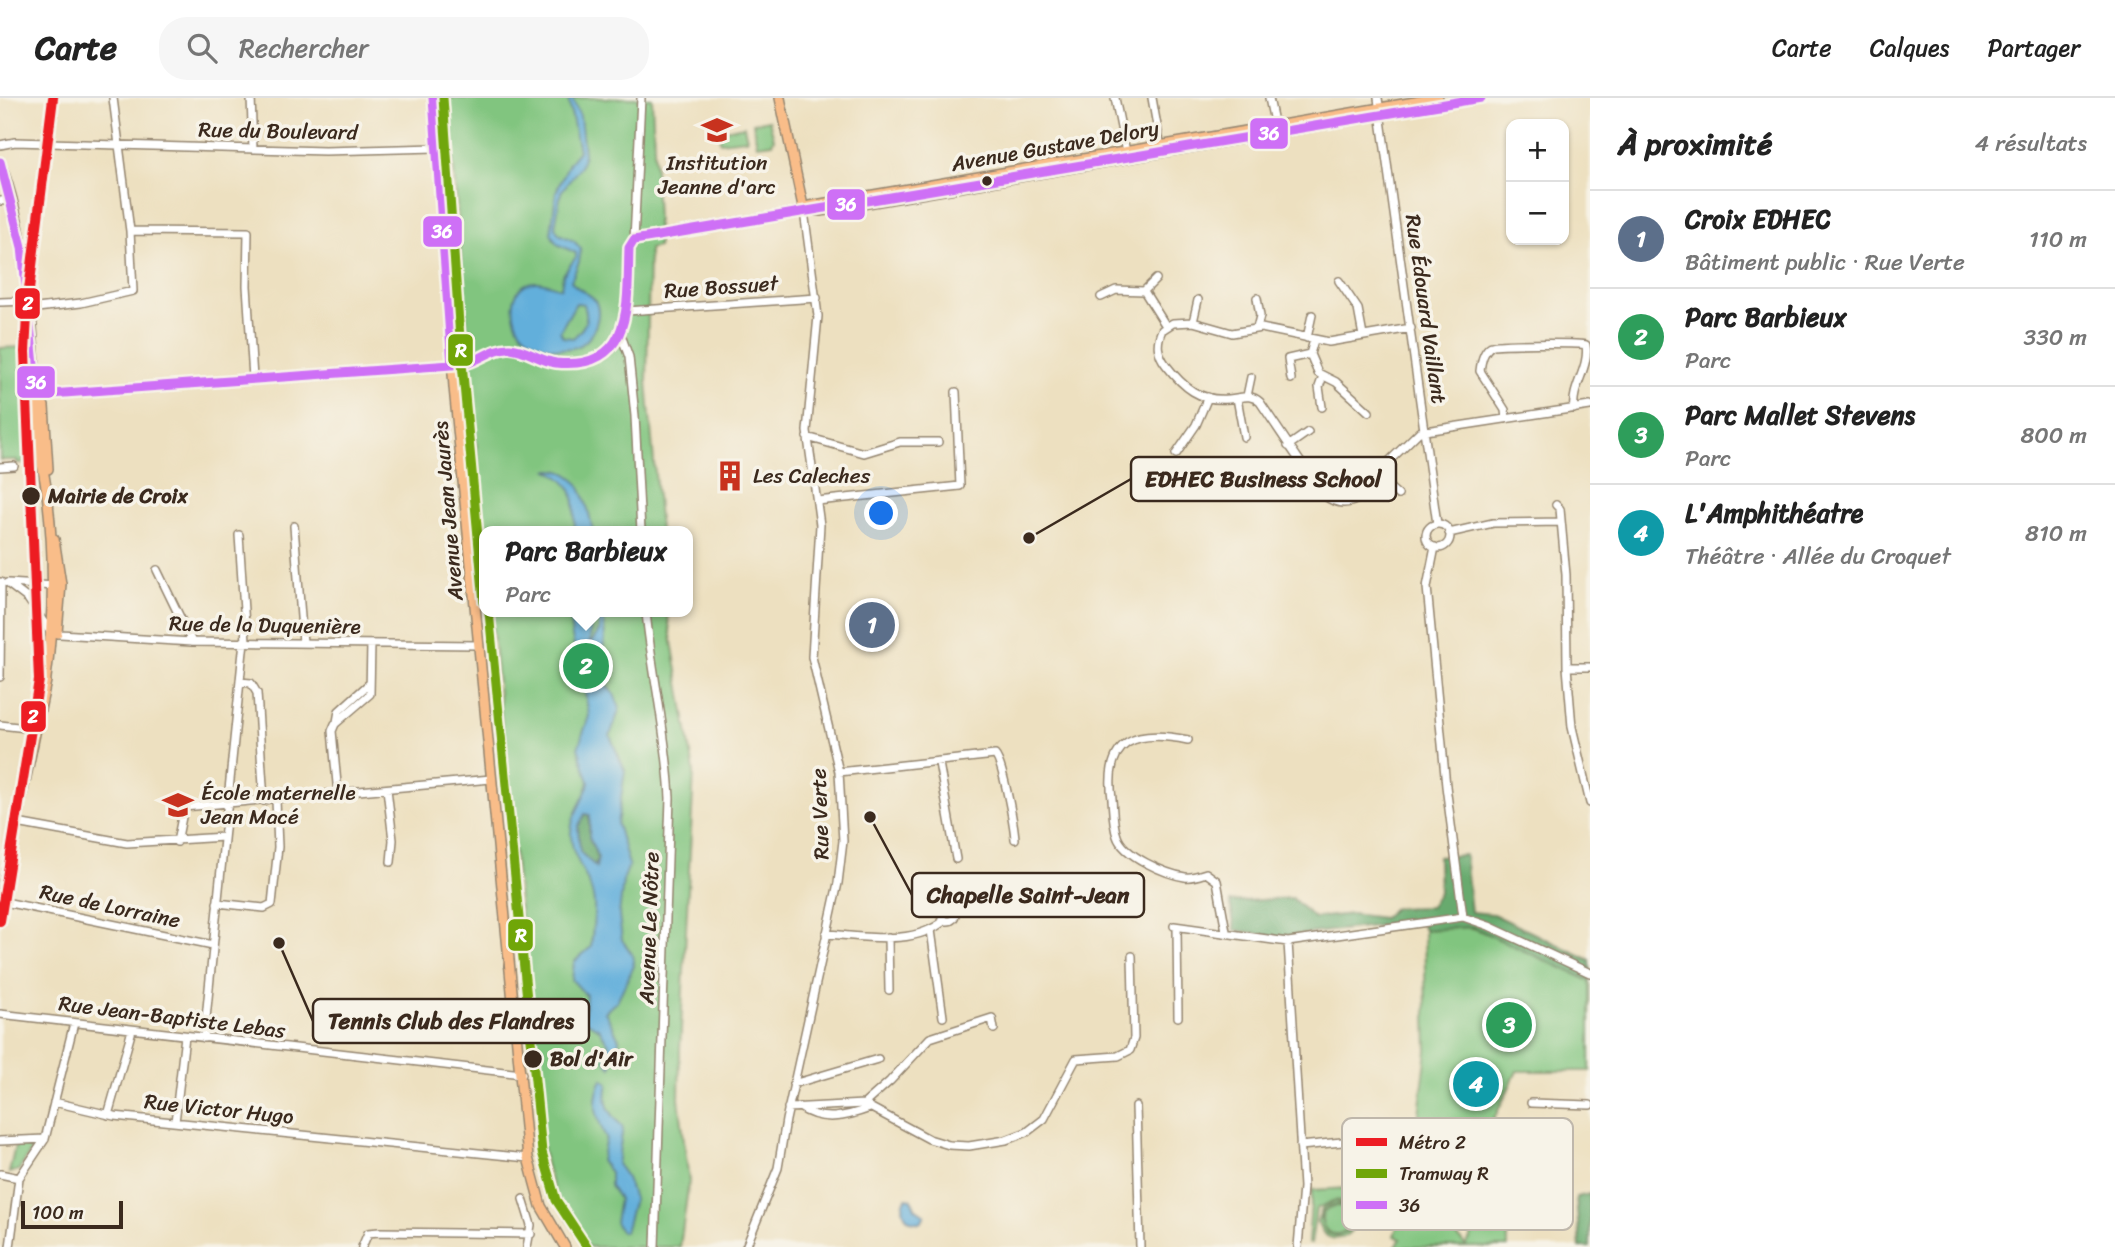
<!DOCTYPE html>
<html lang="fr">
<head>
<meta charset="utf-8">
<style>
	body { margin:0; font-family:Sriracha,sans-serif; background:#f6f6f6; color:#222 }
	.controls { position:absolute; right:21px; top:21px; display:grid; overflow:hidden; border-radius:14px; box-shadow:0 2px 5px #0004 }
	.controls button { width:63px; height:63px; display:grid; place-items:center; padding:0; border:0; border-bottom:2px solid #e0e0e0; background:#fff; color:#222; font:35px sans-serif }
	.scale { position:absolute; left:21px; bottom:18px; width:102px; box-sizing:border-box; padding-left:7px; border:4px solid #3b2a1e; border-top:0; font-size:19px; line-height:24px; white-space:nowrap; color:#3b2a1e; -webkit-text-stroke:5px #f7f3e8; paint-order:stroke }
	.you { position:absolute; left:882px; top:416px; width:24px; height:24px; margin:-18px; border:5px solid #fff; border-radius:50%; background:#1a73e8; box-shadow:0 0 0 10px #1a73e833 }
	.badge { display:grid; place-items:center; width:46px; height:46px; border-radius:50%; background:#db2777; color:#fff; font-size:23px; font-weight:700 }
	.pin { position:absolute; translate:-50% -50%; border:4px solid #fff; box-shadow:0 2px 7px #0006 }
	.popup { position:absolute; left:479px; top:428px; width:214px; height:91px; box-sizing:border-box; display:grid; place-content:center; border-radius:14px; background:#fff; filter:drop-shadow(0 2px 5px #0005); font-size:23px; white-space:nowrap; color:#767676 }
	.popup b { font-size:26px; color:#222 }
	.popup::after { content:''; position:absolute; left:50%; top:100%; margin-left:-14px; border:14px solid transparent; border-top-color:#fff }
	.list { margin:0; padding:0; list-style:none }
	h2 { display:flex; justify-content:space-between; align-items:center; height:91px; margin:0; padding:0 28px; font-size:30px }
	h2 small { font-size:23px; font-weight:400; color:#767676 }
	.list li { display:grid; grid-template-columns:46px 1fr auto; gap:21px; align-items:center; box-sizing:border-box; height:98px; padding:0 28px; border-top:2px solid #e0e0e0 }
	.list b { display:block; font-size:26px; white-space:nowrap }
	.list p { margin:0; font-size:23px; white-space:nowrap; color:#767676 }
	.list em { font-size:23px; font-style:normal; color:#767676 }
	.icon { flex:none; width:38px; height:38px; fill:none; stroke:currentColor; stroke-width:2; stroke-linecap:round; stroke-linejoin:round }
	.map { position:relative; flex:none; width:1590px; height:1149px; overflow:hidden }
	header { display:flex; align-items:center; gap:42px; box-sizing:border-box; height:98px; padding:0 35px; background:#fff; border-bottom:2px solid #e0e0e0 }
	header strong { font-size:33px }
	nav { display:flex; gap:38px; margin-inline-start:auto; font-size:24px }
	.search { width:490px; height:63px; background:#f6f6f6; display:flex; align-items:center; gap:18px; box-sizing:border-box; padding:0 24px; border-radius:28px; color:#767676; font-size:26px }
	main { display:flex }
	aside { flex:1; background:#fff }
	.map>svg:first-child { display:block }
	.green { fill:#81c57f; stroke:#5e784e; stroke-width:2 }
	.forest { fill:#68aa6e; stroke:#526a46; stroke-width:2 }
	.water { fill:#62afdb; stroke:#4e6c7c; stroke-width:2; fill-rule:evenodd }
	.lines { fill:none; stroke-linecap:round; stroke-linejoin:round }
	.minor-casing { stroke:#94856f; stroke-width:10 }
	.major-casing { stroke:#94856f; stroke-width:12 }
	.minor { stroke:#fff; stroke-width:7 }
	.major { stroke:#f9bd89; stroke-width:9 }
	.bus-1-casing { stroke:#f7f3e8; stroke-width:14 }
	.bus-1 { stroke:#ce70f6; stroke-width:9 }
	.tram-1-casing { stroke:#f7f3e8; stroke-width:14 }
	.tram-1 { stroke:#70a608; stroke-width:9 }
	.metro-1-casing { stroke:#f7f3e8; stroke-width:16 }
	.metro-1 { stroke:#ed1d24; stroke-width:10 }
	.bus-dot { fill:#3b2a1e; stroke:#f7f3e8; stroke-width:2.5 }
	.labels { text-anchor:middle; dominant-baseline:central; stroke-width:7; stroke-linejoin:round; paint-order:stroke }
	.street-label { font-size:21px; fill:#3b2a1e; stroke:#f7f3e8 }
	.poi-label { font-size:21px; fill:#3b2a1e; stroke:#f7f3e8; text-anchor:start }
	.stop-label { font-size:21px; font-weight:bold; fill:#3b2a1e; stroke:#f7f3e8; text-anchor:start }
	.key { fill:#f7f3e8; stroke:#bfb7ab; stroke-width:2 }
	.key-label { font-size:19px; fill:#3b2a1e }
	.leader { fill:none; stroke:#3b2a1e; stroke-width:2.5 }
	.callout-dot { fill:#3b2a1e; stroke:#f7f3e8; stroke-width:2.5 }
	.callout { fill:#f7f3e8; stroke:#3b2a1e; stroke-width:2.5 }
	.callout-label { font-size:23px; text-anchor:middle; font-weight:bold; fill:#3b2a1e }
	.line-badge { stroke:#f7f3e8; stroke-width:2.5 }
	.badge-label { font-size:19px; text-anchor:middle; font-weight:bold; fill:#fff }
</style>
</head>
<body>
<header>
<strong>Carte</strong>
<div class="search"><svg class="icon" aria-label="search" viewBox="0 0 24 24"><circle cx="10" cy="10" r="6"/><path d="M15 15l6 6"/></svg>Rechercher</div>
<nav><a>Carte</a><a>Calques</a><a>Partager</a></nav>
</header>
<main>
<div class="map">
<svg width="1590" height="1149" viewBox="0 0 1590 1149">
	<rect width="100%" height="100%" fill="#f7f3e8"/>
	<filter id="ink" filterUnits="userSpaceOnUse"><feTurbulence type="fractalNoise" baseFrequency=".0143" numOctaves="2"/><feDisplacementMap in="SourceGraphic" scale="14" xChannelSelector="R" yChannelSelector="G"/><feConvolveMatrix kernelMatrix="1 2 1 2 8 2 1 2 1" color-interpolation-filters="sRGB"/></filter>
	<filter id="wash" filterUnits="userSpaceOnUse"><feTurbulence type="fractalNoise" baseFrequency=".00686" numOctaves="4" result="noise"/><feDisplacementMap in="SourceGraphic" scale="28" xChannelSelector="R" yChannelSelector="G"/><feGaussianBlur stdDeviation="1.57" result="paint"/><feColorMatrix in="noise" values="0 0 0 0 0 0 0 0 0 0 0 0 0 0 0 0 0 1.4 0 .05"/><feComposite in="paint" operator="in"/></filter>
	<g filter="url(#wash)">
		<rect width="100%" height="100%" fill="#ede0c0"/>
		<!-- green -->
		<path class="green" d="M448,0H652L658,149L649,151L647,284L660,433H484V442Z
			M769,22L774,41L772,45L757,47L753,25Z
			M744,28L747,41L720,44L719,33Z
			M26,249L36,351L26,356L23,365H17V362H0V250Z
			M491,514H667L694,673L680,951L679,1001L689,1083L680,1149H588C560,1116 545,1079 541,1036C540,1023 545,1005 537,990Z
			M1459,828C1500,832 1553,865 1590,883V973H1517L1490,1029L1418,1024L1427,953L1424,832Z
			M15,1048H27L31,1053L19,1072L9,1075Z
			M1410,1087L1466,1148L1492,1098L1507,1099L1508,1149H1395L1401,1141L1394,1138L1403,1111L1385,1103L1384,1093L1378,1090L1369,1092L1358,1119L1351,1105C1330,1099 1332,1105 1316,1111L1311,1146L1308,1145L1312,1092Z
			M1335,1103L1349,1109L1354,1117L1353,1128L1350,1127V1115C1340,1102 1324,1105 1320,1121L1327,1135L1337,1138L1353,1130C1346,1141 1334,1144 1324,1136L1317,1124L1323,1109Z
			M1322 1122a14 14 0 1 1 28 0a14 14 0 1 1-28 0Z"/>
		<!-- forest -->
		<path class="forest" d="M589,716V739L598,761L594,769L580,754L578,729L582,718Z
			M1465,757L1471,814L1493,816L1590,862V883L1472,829L1424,832L1420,823L1277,839L1235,832L1230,804L1292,800L1314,820L1352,816L1383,820L1394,810L1430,809L1439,794L1438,759Z
			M1590,1096V1149H1580L1576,1099Z"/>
		<!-- water -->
		<path class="water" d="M568,0H572L580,18L584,56L580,69L561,94L555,129L559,136L574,143L581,151L579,164L571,183C576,191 585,193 592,199C604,211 596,233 586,243C572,257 540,250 526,238C508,225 508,185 535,184C544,183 553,188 561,190L563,177L576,159V155L557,146L551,136L556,94L569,65L579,53ZM576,205L583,206C591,220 584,231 573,240L563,239L560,233Z
			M549,372C583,370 587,408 593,433H575C573,400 580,391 549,372Z
			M572,514H591L590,546L599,533V514H603L605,542L597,573L587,574C575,560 568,532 572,514Z
			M588,581H600L614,596L620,610L610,638L625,673L617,726L629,767L623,783L619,817L622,842L632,856L634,868L617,903L605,914L619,941L618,952L611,969L605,962L609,947L599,931L584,922L586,897L572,882L574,864L591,849C592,833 597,810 592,795C586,772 570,758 571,734C572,714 585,702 589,684L578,650L589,618L585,594ZM585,716L590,717L589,739L598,760L596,769L580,754L578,729Z
			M602,981L608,985C603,1008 609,1013 623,1030L617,1066L627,1080L634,1101L625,1134H621L615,1124L619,1101L610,1088V1074L601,1063L606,1040C596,1018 591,1005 602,981Z
			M906,1100L912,1101L915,1110L925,1117L921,1124C906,1126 899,1112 906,1100Z"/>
	</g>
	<g filter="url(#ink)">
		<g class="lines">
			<!-- minor casing -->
			<g class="minor-casing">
				<path id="minor" d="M251,0L253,51
					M1115,0L1126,54
					M1152,0L1161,50
					M1269,0L1275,29
					M1378,0L1437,426
					M0,47L15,44L325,53L436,50
					M0,103L13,102
					M130,133L248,134L247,188L253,280
					M634,142L641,0
					M1339,183L1358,211L1363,238
					M1144,193L1156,181
					M1101,199L1116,192L1144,193L1166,228
					M1257,200L1260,218L1257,230
					M0,204L29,203
					M28,211L81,205L133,193L130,133L113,0
					M627,213L817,200
					M1193,224L1198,202
					M1411,230L1329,244L1261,230L1232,235L1193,224L1173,225L1162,232C1156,245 1157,255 1166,267C1183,289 1200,304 1229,301C1242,300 1250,295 1260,304L1320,393C1332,406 1346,409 1361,399L1382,370L1419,334L1590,308
					M621,237L629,259L635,318L641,433
					M1307,240L1312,217
					M1310,256L1318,275L1336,284L1369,314
					M1291,281L1288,261L1310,256L1314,242
					M37,297L452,267
					M1247,298L1251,279
					M1237,300L1244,339
					M1322,309L1319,289L1323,278
					M1506,321L1505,312L1480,273C1481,264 1483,253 1491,248C1495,245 1581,245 1586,247C1590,270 1571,289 1574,311
					M807,339L864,355L900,344H938
					M1288,348L1308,334
					M1176,356L1196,327L1208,299
					M0,369L14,368
					M1376,378L1398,397
					M817,403L960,388L956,294
					M1556,407L1560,411L1566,477L1567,569L1572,629L1590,705
					M1426 438a12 12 0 1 1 24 0a12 12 0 1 1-24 0Z
					M294,428L303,545
					M1449,435L1493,425L1561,424
					M239,437L246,543
					M1435,449L1427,489L1446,688L1463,819
					M157,472L192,544
					M7,485L28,501L51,535L60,536L192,544L478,547
					M8,485L55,488
					M646,514C652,576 667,637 670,700L655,1149
					M1567,569H1590
					M0,579L1,484
					M240,584L251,585L257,595L264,703
					M337,624L339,613L370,585
					M0,627L36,631
					M1188,642C1136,631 1104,641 1112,701C1113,713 1113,727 1117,738C1123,758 1166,776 1185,779C1192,780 1200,777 1206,775L1217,783L1226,833
					M939,665L956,761
					M839,674L995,657C1003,665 1014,727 1015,741
					M387,691L393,742L391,764
					M338,696L332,633L335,626L370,596L371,546
					M17,725L127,745L224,739
					M177,744L184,709L491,681
					M0,803L213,847
					M217,805L264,810L272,806L278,749L276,702
					M941 816a7 7 0 1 1 14 0a7 7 0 1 1-14 0Z
					M1174,828L1288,844L1463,819L1489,828L1590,875
					M1177,829L1178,919
					M931,832L943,919
					M826,836C863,838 914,849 945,822
					M888,839L889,892
					M1288,844L1303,1089L1298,1149
					M0,916L522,976
					M204,940L244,543
					M793,986L878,961
					M54,1004L114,1018L528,1060
					M1531,1005L1590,1007
					M864,1006L890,983L930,940L992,920L994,931
					M1136,1008L1140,1149
					M799,1009C822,1025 846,1019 870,1010
					M788,1010L864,1006L929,1041L949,1047L969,1048L1006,1042L1027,1034L1044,1021L1076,961L1118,958L1130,952L1134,940L1132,858
					M108,1017L132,932
					M175,1024L185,938
					M0,1043L45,1041
					M1300,1048L1415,1037L1429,1057L1501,1088L1500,1035L1511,1036
					M0,1076L19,1080
					M523,1101L531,1127L527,1149
					M10,1149L19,1080L45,1041L74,925
					M362,1149L368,1135L379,1134L531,1136
					M746,1149L778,1070L786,1022L838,785L843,743L839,674L812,559L820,427L807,333L818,218L804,113"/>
			</g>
			<!-- major casing -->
			<g class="major-casing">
				<path id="major" d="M433,0L454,289L528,1060
					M780,0L804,113
					M0,64C32,147 34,259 40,348C41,364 45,380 47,396C55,460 54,524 45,588
					M804,113L809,108L1438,0
					M452,267C474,266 493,250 509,250C524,250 540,262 555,264C638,275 625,203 629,150L632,144L642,140L804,113H821L1481,0
					M44,308L48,371
					M54,441L61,486L57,535
					M0,804L46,583
					M527,1056L541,1108L565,1149"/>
			</g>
			<!-- minor -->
			<use href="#minor" class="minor"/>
			<!-- major -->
			<use href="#major" class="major"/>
			<!-- bus-1 casing -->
			<g class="bus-1-casing">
				<path id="bus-1" d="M433,0L452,267
					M0,64L22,149L37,297
					M634,142L1481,0
					M37,297L465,266C480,262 495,249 510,250C526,251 540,263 556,265C635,273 627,203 629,150L634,142"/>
			</g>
			<!-- bus-1 -->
			<use href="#bus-1" class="bus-1"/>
			<!-- tram-1 casing -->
			<g class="tram-1-casing">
				<path id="tram-1" d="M443,0L461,254L484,504
					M489,514L542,1054L556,1102L587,1149"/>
			</g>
			<!-- tram-1 -->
			<use href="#tram-1" class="tram-1"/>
			<!-- metro-1 casing -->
			<g class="metro-1-casing">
				<path id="metro-1" d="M0,823L39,582L25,254L28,200L53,0"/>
			</g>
			<!-- metro-1 -->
			<use href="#metro-1" class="metro-1"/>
		</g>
	</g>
	<!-- icons -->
	<defs>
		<g id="school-bare" transform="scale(2.415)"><path d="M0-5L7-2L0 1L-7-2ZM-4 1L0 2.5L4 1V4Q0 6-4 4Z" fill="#c8321e" stroke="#f7f3e8" stroke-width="2.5" paint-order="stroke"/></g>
		<g id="building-bare" transform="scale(2.415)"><path d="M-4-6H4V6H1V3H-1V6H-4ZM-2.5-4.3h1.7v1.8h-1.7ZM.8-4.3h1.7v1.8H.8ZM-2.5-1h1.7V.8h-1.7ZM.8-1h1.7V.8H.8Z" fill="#c8321e" stroke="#f7f3e8" stroke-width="2.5" paint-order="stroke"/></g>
	</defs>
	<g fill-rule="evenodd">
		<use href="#school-bare" x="717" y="32"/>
		<use href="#building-bare" x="730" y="378"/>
		<use href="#school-bare" x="178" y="707"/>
	</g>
	<!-- markers -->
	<g class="bus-dot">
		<circle cx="987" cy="83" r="6"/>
		<circle cx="31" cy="398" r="10"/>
		<circle cx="533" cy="961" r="10"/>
	</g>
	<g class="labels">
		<!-- street labels -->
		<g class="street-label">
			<text transform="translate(278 33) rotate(1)">Rue du Boulevard</text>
			<text transform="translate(1055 48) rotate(-10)">Avenue Gustave Delory</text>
			<text transform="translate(721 189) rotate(-4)">Rue Bossuet</text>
			<text transform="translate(1426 211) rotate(82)">Rue Édouard Vaillant</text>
			<text transform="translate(448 413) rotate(-95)">Avenue Jean Jaurès</text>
			<text transform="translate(265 527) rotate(1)">Rue de la Duquenière</text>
			<text transform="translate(820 716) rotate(-92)">Rue Verte</text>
			<text transform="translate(110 808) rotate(12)">Rue de Lorraine</text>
			<text transform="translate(649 830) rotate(-88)">Avenue Le Nôtre</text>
			<text transform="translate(172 919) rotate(7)">Rue Jean-Baptiste Lebas</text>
			<text transform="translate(219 1011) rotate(6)">Rue Victor Hugo</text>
		</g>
		<!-- poi labels -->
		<g class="poi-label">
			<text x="717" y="65" text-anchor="middle">Institution<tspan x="717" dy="24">Jeanne d'arc</tspan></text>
			<text x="753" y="378">Les Caleches</text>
			<text x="201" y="695">École maternelle<tspan x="201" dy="24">Jean Macé</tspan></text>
		</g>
		<!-- stop labels -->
		<g class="stop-label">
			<text x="48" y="398">Mairie de Croix</text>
			<text x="550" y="961">Bol d'Air</text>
		</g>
	</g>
	<!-- legend -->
	<rect x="1342" y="1020" width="231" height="112" rx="10" class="key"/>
	<rect x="1356" y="1040" width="31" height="8" fill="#ed1d24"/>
	<rect x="1356" y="1071" width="31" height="9" fill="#70a608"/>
	<rect x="1356" y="1103" width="31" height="8" fill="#ce70f6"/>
	<g class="key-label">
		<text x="1399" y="1051">Métro 2</text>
		<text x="1399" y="1082">Tramway R</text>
		<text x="1399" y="1114">36</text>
	</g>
	<!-- callouts -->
	<path class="leader" d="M1029 440L1131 381M870 719L912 797M279 845L313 923"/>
	<g class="callout-dot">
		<circle cx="1029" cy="440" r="7"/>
		<circle cx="870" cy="719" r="7"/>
		<circle cx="279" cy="845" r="7"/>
	</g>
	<g class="callout">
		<rect x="1131" y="359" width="265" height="44" rx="7"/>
		<rect x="912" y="775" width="232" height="44" rx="7"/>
		<rect x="313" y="901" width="276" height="44" rx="7"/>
	</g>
	<g class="callout-label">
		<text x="1263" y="389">EDHEC Business School</text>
		<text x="1028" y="805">Chapelle Saint-Jean</text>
		<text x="451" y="931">Tennis Club des Flandres</text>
	</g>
	<g class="line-badge">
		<rect x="1249" y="19" width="40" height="33" rx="7" fill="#ce70f6"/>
		<rect x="826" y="90" width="40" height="33" rx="7" fill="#ce70f6"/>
		<rect x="422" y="117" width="41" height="33" rx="7" fill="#ce70f6"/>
		<rect x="14" y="189" width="27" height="33" rx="7" fill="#ed1d24"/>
		<rect x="447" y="235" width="27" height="34" rx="7" fill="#70a608"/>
		<rect x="16" y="267" width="40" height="34" rx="7" fill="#ce70f6"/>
		<rect x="20" y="602" width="27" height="33" rx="7" fill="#ed1d24"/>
		<rect x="507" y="820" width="27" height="34" rx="7" fill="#70a608"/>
	</g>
	<g class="badge-label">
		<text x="1269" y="42">36</text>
		<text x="846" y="113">36</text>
		<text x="442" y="140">36</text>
		<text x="28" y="212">2</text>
		<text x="461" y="259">R</text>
		<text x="36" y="291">36</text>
		<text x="33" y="625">2</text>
		<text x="521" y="844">R</text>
	</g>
</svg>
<div class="controls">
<button>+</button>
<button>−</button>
</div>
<div class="scale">100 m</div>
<div class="you"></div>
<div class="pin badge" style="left:872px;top:527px;background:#5c6f8a">1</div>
<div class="pin badge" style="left:586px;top:568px;background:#2e9e5b">2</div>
<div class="popup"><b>Parc Barbieux</b>Parc</div>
<div class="pin badge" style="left:1509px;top:927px;background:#2e9e5b">3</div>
<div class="pin badge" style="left:1476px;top:986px;background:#0f9aa8">4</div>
</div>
<aside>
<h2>À proximité<small>4 résultats</small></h2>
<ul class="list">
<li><span class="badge" style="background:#5c6f8a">1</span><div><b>Croix EDHEC</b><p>Bâtiment public · Rue Verte</p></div><em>110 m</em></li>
<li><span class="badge" style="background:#2e9e5b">2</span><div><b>Parc Barbieux</b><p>Parc</p></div><em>330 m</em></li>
<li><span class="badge" style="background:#2e9e5b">3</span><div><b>Parc Mallet Stevens</b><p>Parc</p></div><em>800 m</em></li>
<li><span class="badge" style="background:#0f9aa8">4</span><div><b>L'Amphithéatre</b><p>Théâtre · Allée du Croquet</p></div><em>810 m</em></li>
</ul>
</aside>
</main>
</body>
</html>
